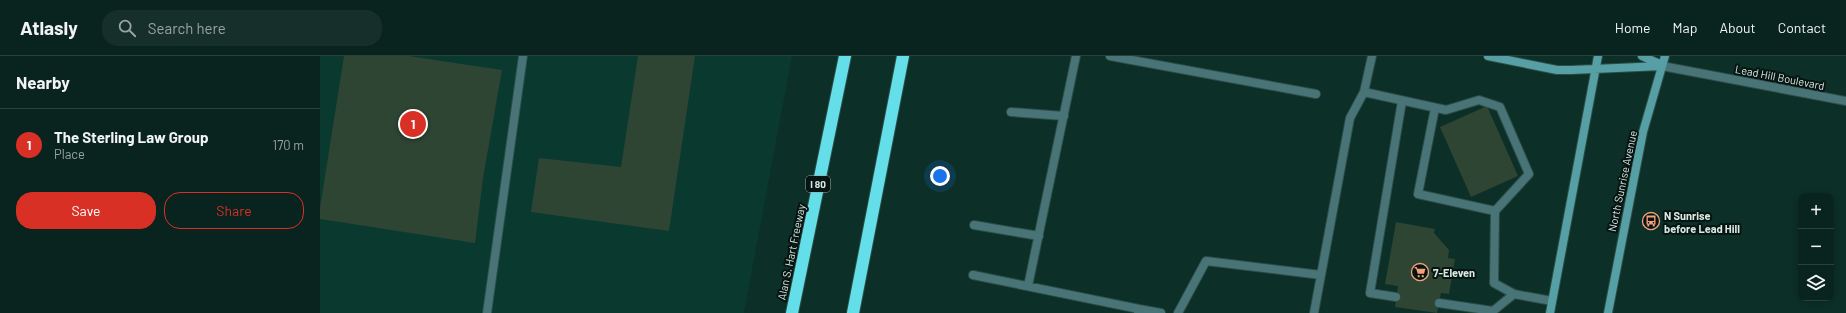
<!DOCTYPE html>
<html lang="en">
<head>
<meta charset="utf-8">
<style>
	body { margin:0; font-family:Barlow,sans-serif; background:#172f2b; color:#f1f3f6 }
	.controls { position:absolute; right:12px; bottom:12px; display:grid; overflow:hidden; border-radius:8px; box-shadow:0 2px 6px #0003 }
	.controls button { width:36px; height:36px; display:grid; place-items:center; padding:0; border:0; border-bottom:1px solid #29403c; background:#09231e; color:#f1f3f6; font:20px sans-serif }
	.you { position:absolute; left:620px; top:120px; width:14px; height:14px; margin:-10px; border:3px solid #fff; border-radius:50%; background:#1a73e8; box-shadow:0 0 0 6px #1a73e833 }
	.badge { display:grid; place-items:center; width:26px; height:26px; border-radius:50%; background:#d93025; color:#fff; font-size:13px; font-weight:700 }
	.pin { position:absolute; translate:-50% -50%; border:2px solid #fff; box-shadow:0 1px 4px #0006 }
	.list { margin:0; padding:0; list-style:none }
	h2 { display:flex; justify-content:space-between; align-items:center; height:52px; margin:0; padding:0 16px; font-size:17px }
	h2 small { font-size:13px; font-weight:400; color:#99a4a4 }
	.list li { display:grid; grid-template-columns:26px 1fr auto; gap:12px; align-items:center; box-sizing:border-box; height:72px; padding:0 16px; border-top:1px solid #29403c }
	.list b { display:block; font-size:15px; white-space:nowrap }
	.list p { margin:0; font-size:13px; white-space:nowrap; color:#99a4a4 }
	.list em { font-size:13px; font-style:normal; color:#99a4a4 }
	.actions { display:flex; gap:8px; padding:12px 16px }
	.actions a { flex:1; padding:9px 0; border:1px solid #d93025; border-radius:16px; text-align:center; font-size:14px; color:#d93025 }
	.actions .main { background:#d93025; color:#fff }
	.icon { flex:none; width:22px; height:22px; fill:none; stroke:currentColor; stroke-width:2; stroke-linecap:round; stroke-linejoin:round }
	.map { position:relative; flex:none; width:1526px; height:257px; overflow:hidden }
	header { display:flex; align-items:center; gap:24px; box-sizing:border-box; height:56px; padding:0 20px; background:#09231e; border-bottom:1px solid #29403c }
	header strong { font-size:19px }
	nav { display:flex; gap:22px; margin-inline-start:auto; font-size:14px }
	.search { width:280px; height:36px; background:#172f2b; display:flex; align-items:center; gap:10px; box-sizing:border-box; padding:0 14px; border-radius:16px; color:#99a4a4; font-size:15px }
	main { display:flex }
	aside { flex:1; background:#09231e }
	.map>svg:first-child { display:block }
	.built { fill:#0a3930 }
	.building { fill:#2e4533 }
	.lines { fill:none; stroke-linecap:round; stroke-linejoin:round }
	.service-casing { stroke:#2c4d46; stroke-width:10 }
	.tertiary-casing { stroke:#2c4d46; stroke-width:10 }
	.secondary-casing { stroke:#2c4d46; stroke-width:10 }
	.motorway-casing { stroke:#2c4d46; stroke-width:14 }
	.service { stroke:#487478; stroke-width:8 }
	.tertiary { stroke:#487478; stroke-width:8 }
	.secondary { stroke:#559fa5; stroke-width:8 }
	.motorway { stroke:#64dee8; stroke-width:12 }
	.labels { text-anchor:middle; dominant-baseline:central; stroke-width:4; stroke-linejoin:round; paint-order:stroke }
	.shield { fill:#071411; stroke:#98a9a4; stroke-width:1 }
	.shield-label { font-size:10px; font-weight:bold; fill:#d6e9e3 }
	.street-label { font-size:11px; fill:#d6e9e3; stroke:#071411 }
	.poi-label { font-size:11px; font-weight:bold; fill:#d6e9e3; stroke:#071411; text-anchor:start }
</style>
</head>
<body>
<header>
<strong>Atlasly</strong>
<div class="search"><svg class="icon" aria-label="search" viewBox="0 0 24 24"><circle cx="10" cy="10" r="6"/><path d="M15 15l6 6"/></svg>Search here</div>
<nav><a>Home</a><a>Map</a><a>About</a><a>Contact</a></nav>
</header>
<main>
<aside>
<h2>Nearby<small></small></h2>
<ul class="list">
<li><span class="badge">1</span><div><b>The Sterling Law Group</b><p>Place</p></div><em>170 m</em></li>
</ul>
<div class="actions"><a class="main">Save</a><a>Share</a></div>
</aside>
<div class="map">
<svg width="1526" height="257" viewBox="0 0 1526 257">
	<rect width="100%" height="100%" fill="#0c2f28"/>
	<!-- built -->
	<path class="built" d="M0,0H472L424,257H0Z"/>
	<!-- building -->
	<path class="building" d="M24,0H88L182,14L163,122L155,187L0,163V152Z
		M318,0H375L349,175L211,156L219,102L301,111Z
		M1167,50L1198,120L1151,141L1120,71Z
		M1076,166L1115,173L1114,177L1129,194L1128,202L1135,203L1129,238L1121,237L1117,257L1075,251L1078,230L1065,228Z"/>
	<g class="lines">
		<!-- service casing -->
		<g class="service-casing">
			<path id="service" d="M790,0L996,38
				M1044,36L1126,54L1159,44L1180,51L1209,118L1175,155L1174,227L1194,238L1232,245
				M1115,52L1098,138L1175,155
				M691,56L744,60
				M654,169L719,180
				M653,219L819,253L818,257
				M708,230L756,0
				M1076,241L1050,237L1082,45
				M1119,247L1173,255L1194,238
				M819,253L841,257
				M167,257L203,0
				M858,257L886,205L1001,219
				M994,257L1030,62L1044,36L1052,0"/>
		</g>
		<!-- tertiary casing -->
		<g class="tertiary-casing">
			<path id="tertiary" d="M1342,10L1526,45"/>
		</g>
		<!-- secondary casing -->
		<g class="secondary-casing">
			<path id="secondary" d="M1168,0L1237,14H1251L1342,10
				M1322,0L1342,9
				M1230,257L1278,0
				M1288,257L1323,76L1345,0"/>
		</g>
		<!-- motorway casing -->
		<g class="motorway-casing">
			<path id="motorway" d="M472,257L525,0
				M533,257L583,0"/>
		</g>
		<!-- service -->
		<use href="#service" class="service"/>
		<!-- tertiary -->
		<use href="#tertiary" class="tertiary"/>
		<!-- secondary -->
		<use href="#secondary" class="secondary"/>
		<!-- motorway -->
		<use href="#motorway" class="motorway"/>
	</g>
	<!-- icons -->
	<defs>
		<g id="bus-ring" transform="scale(0.9)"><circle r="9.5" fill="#071411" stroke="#f1a27b" stroke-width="1.5"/><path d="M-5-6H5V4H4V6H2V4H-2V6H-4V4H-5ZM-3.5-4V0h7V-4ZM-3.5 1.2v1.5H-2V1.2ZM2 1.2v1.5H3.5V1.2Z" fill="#f1a27b"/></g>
		<g id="supermarket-ring" transform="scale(0.9)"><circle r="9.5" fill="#071411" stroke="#f1a27b" stroke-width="1.5"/><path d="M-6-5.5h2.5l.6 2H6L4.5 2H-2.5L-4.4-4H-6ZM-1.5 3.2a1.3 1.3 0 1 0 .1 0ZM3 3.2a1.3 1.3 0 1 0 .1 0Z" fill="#f1a27b"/></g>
	</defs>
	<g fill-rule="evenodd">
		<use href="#bus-ring" x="1331" y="165"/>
		<use href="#supermarket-ring" x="1100" y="216"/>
	</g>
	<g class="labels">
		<!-- shield labels -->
		<rect class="shield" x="486" y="120" width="24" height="16" rx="3"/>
		<g class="shield-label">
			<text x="498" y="128">I 80</text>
		</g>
		<!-- street labels -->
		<g class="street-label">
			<text transform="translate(1460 21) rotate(11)">Lead Hill Boulevard</text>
			<text transform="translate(1302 125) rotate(-78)">North Sunrise Avenue</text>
			<text transform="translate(471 196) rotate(-78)">Alan S. Hart Freeway</text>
		</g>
		<!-- poi labels -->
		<g class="poi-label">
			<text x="1344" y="159">N Sunrise<tspan x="1344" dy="13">before Lead Hill</tspan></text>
			<text x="1113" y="216">7-Eleven</text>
		</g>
	</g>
</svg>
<div class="controls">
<button>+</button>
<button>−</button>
<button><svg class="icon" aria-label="layers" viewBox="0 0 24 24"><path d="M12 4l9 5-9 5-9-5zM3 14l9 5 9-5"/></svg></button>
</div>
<div class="you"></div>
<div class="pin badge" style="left:93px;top:68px">1</div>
</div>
</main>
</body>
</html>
